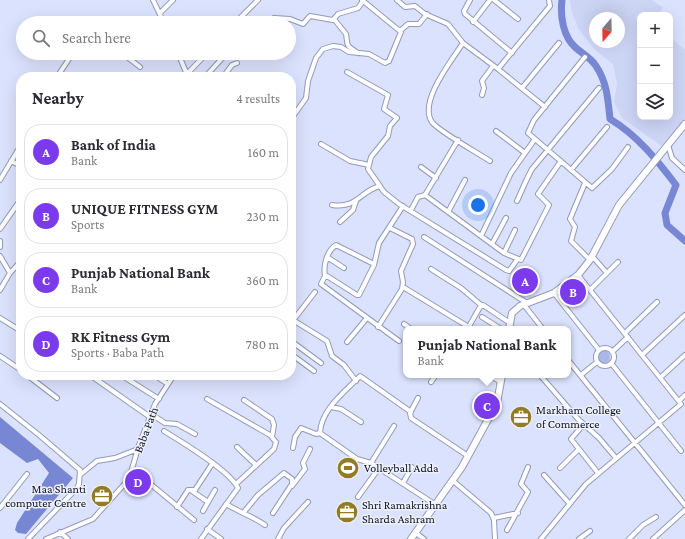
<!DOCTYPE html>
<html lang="en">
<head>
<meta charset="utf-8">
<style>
	body { margin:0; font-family:"Crimson Pro",serif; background:#f7f7f7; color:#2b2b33 }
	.controls { position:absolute; right:12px; top:12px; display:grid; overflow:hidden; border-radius:8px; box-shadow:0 4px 16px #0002 }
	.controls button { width:36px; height:36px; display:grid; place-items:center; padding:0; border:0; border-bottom:1px solid #e1e1e2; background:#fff; color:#2b2b33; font:20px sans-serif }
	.compass { position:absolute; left:589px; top:12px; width:36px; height:36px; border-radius:50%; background:#fff; box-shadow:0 4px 16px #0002; rotate:200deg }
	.you { position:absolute; left:478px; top:205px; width:14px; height:14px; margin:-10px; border:3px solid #fff; border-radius:50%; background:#1a73e8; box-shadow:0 0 0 6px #1a73e833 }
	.badge { display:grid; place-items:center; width:26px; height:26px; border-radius:50%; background:#7c3aed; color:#fff; font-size:13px; font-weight:700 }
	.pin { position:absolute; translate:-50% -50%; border:2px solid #fff; box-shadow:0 1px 4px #0006 }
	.popup { position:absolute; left:403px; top:326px; width:168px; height:52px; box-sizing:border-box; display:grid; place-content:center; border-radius:8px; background:#fff; filter:drop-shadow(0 1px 3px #0005); font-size:13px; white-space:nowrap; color:#7c7c81 }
	.popup b { font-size:15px; color:#2b2b33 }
	.popup::after { content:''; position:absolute; left:50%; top:100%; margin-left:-8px; border:8px solid transparent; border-top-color:#fff }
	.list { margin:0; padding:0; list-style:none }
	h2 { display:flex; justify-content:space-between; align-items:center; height:52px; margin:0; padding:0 16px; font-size:17px }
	h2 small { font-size:13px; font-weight:400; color:#7c7c81 }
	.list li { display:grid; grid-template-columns:26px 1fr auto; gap:12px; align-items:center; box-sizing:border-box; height:56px; margin:0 8px 8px; padding:0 8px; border:1px solid #e1e1e2; border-radius:16px }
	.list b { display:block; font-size:15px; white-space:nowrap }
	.list p { margin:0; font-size:13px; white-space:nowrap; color:#7c7c81 }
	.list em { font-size:13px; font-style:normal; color:#7c7c81 }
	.icon { flex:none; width:22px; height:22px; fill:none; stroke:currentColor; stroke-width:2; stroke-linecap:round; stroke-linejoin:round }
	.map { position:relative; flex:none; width:685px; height:539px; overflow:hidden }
	.search { position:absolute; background:#fff; box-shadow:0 4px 16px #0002; left:16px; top:16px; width:280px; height:44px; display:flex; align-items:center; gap:10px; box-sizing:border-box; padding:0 14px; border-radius:22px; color:#7c7c81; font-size:15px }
	.panel { position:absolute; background:#fff; box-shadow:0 4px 16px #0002; left:16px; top:72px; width:280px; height:308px; border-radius:16px }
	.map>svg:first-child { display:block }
	.built { fill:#cdd5f5; fill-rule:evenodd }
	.green { fill:#abb6e9 }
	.water { fill:#7887d4 }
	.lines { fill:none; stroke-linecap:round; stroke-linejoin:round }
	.river { stroke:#7887d4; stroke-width:7 }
	.minor-casing { stroke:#939aba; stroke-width:6 }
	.primary-casing { stroke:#939aba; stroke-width:8 }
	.minor { stroke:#fff; stroke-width:4 }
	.primary { stroke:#fff; stroke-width:6 }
	.labels { text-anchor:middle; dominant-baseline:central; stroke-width:3; stroke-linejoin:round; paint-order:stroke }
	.poi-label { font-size:12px; fill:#10121d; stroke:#ecf0fd; text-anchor:start }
	.street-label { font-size:12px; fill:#10121d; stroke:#ecf0fd }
</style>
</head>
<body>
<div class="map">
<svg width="685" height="539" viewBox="0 0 685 539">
	<rect width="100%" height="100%" fill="#dbe2fd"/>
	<!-- built -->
	<path class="built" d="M570,0H652L663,8L658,15H640V117H670V37L685,50V119L663,147L622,118L614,102L617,84L613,64L595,50L578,28L571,9ZM595,18H619V42H595Z"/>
	<!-- green -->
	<path class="green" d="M596 357a7 7 0 1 1 14 0a7 7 0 1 1-14 0Z"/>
	<!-- water -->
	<path class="water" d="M0,417L73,478L26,534L18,533L15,530L17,523L49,473L38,459L27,463L0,443Z"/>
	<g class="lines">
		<!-- river -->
		<path class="river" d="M562,0C560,16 563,37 576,48C583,54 591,58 596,66C607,82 608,100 610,119C637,135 657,160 676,185L665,213L667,225L685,241"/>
		<!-- minor casing -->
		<g class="minor-casing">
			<path id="minor" d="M153,0L164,23
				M397,0L405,7L415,6L425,14L448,24L463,43L498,69L550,6L549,0
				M470,0L464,11L465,14L512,53
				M494,0L518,19
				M160,13L173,0
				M274,18L290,19L303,24L310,16L333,20L338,14L358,8L363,1
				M334,19L346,34C348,46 345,45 358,53
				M473,22L490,0
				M235,23L258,0
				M400,31L408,24H419L427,14
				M463,43C452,60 418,102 432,122C438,131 478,153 490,161
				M60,53L69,59
				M122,53L140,67
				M178,53L188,77
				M585,57L534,120L528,133L592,188L612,169L628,147
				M498,69L545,107
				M347,72L388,95L384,109L397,118L390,126L388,136L371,157L368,169L384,192L399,204L506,270L509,271L517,260
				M187,74L207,53
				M57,77L73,53
				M205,77L227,53
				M223,77L232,65L237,63
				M522,88L559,43
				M482,95L484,88L482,81L493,66
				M291,119L306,98L308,81L316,58L323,49L333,46L341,47L349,52L369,54L385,63L389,61L401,32L362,0
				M496,131L525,153
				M321,144L350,161L369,165
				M668,145L672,158L685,170
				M11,161L21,166
				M421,167L436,178
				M571,170L607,127
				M0,180L21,145
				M585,183L570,219L575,227L571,241L590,260
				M425,195L458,140
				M517,201C522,190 526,180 532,169L599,88
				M332,205C357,209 360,191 380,186
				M411,210L418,197L425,195L504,253L521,260L549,205L538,194L561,161
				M448,212L465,180
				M340,222L353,210L356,201
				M0,229L21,199
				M481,236L511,173L535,139
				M424,237L527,303
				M0,241V247
				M492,244L506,218
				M504,253L515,230
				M0,256L10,273
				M592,256L607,273
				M327,257L344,268
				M431,269L461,288L481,305
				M325,276C323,265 327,251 336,245L374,264
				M403,287L472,329
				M0,290L10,273L21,261
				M590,290L618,262
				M554,293L599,350
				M524,305L543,329
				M482,317L501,329
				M0,318L21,331
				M293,320L327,341L332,356L344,365L356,381
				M291,323L315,292
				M404,324L411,329
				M378,327L402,289L403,282L401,271L413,244L412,239L390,228
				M468,328L480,307L483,305L510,323
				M625,333L657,302
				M291,341L321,363
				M399,341L321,284L324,278L327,276L357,295H359L374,265L379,243L403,206
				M347,342L367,318
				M596 357a9 9 0 1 1 18 0a9 9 0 1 1-18 0Z
				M612,352L628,337
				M291,354L314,371
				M642,355L685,315
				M0,356L21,370
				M568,360L685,505
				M611,363L681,451
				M27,375L57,398
				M90,375L150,417
				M121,375L159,399
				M154,375L168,384
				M489,375L501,382
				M540,375L578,419L599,438L616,458
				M581,375L597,362
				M661,377L685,355
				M431,382L436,375
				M418,398L410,413L411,418L468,456
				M207,399L270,435L276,442L274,449L236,484
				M244,400L272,419L274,425L272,437
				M680,400L685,395
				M0,404L39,435L80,470L79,484L77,488L28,539
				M331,407L341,409L361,422
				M411,412L360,376C345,392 321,409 320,433L357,459L371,463L436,505
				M151,414L165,423L177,424L195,434
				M584,424L571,439L598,473
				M164,431C182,442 229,470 238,488L201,539
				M237,447L256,465
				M293,448L295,437L301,428L316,434L320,433
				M371,463L394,426
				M560,468L578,450
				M132,471L148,482L194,520
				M81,474L97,461L115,458L138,449
				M544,475L569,503
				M452,480L491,513L494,520L495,539
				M403,483L412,467
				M292,486L305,469L303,463L310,449
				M192,491L208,502
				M358,497L379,468
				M226,504C239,512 252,516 265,525
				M177,507L188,490H195L212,464
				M0,508L27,474
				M203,511L215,490
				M244,512L258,495L284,473L292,479V484L273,513
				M494,518L518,513
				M207,529L221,539
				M507,530L528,492L521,484L528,467
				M60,532L68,539
				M416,533L424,539
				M46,539L93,519L129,479L139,445L155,404L174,375
				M278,539L284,528L308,502
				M541,539L586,484L681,404L578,275
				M579,539L590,531
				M629,539L643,525L656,517
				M653,539L685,510"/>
		</g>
		<!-- primary casing -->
		<g class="primary-casing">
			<path id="primary" d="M509,329L512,313L520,306L554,293L578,275L590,260L619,205L685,124
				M411,539L462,467L497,403L502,375"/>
		</g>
		<!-- minor -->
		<use href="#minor" class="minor"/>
		<!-- primary -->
		<use href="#primary" class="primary"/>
	</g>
	<!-- icons -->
	<defs>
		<g id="office-disc" transform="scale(1.15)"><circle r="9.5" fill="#937b22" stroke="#ecf0fd"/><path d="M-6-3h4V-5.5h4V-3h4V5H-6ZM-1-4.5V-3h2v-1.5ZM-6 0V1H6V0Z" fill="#fff"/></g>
		<g id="stadium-disc" transform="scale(1.15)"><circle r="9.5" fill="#937b22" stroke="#ecf0fd"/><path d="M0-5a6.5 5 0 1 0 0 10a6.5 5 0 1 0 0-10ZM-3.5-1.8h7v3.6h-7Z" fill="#fff"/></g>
	</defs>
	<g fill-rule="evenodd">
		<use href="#office-disc" x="521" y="417"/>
		<use href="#stadium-disc" x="348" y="468"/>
		<use href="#office-disc" x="102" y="496"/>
		<use href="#office-disc" x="347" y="512"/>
	</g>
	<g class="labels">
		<!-- poi labels -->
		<g class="poi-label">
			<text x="536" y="410">Markham College<tspan x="536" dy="14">of Commerce</tspan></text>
			<text x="364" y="468">Volleyball Adda</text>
			<text x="86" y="489" text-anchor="end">Maa Shanti<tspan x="86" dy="14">computer Centre</tspan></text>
			<text x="362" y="505">Shri Ramakrishna<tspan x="362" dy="14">Sharda Ashram</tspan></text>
		</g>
		<!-- street labels -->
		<g class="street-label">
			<text transform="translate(146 430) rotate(-69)">Baba Path</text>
		</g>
	</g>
</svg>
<div class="controls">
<button>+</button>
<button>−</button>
<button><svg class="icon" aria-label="layers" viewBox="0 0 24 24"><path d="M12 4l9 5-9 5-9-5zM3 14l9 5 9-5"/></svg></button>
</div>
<svg class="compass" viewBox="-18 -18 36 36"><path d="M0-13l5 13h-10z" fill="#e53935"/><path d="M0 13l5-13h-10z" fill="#7c7c81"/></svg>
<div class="you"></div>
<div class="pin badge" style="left:525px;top:281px">A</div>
<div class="pin badge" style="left:573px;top:292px">B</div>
<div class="pin badge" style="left:487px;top:406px">C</div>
<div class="popup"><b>Punjab National Bank</b>Bank</div>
<div class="pin badge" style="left:138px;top:482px">D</div>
<div class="search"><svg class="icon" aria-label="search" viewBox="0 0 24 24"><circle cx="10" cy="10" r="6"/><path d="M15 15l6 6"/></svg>Search here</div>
<section class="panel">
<h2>Nearby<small>4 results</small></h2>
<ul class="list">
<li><span class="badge">A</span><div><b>Bank of India</b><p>Bank</p></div><em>160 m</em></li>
<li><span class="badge">B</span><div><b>UNIQUE FITNESS GYM</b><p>Sports</p></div><em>230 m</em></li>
<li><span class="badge">C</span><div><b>Punjab National Bank</b><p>Bank</p></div><em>360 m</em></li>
<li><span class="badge">D</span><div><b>RK Fitness Gym</b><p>Sports · Baba Path</p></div><em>780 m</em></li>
</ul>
</section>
</div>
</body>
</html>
